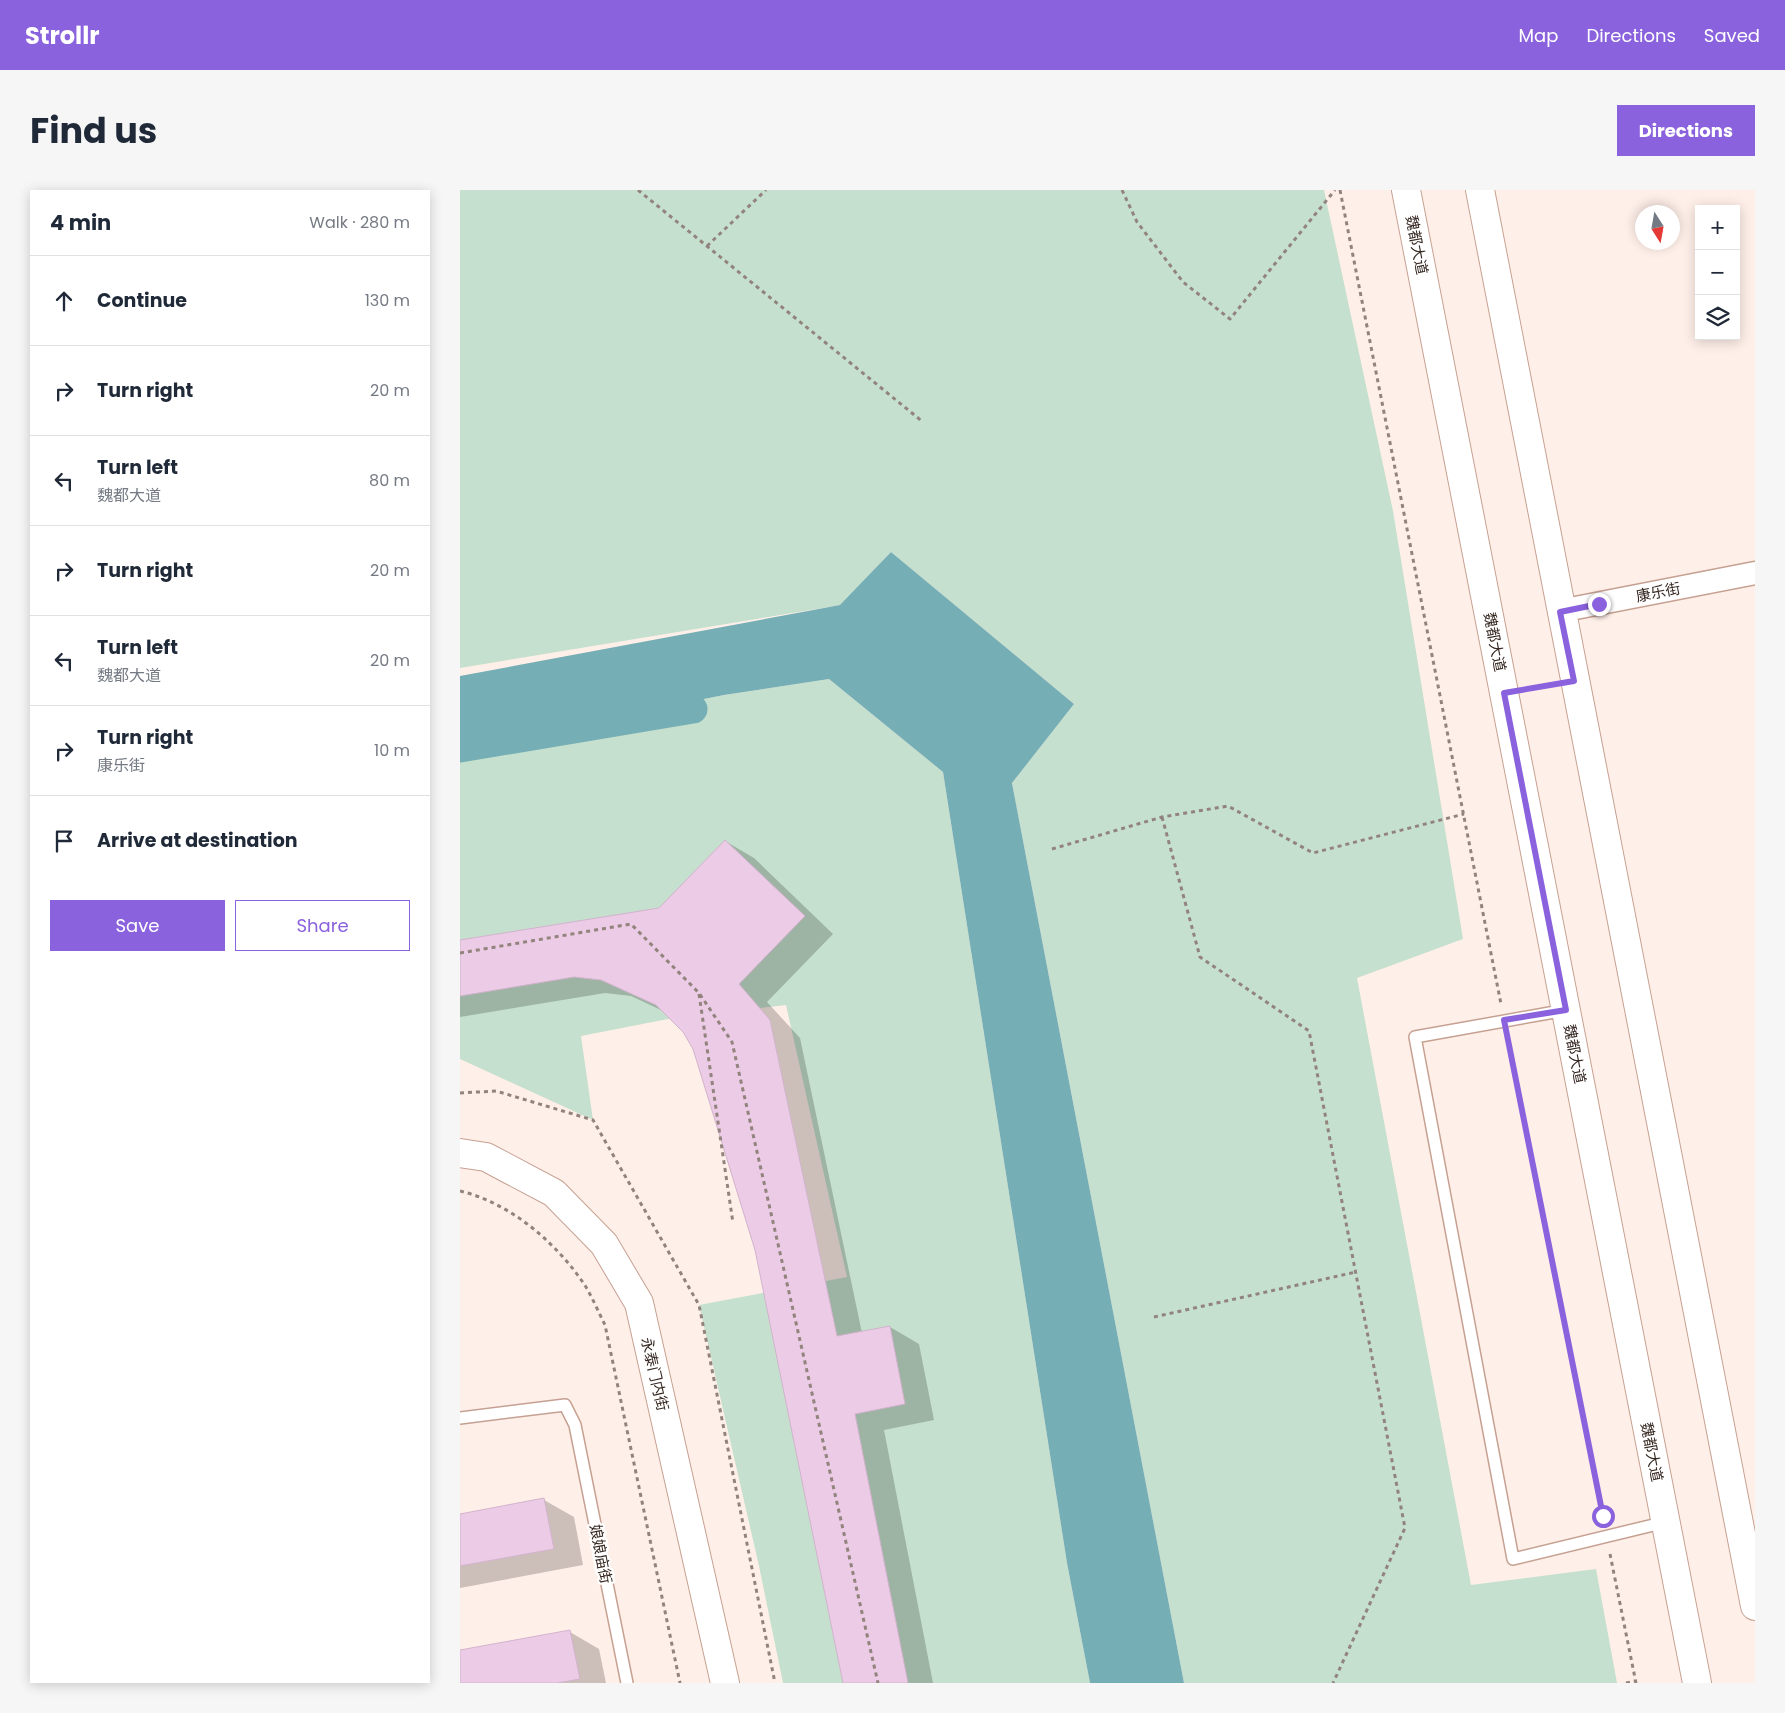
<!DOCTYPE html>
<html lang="en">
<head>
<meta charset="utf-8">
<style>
	body { margin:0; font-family:Poppins,"Noto Sans SC",sans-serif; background:#f6f6f7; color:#1f2937 }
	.controls { position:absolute; right:15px; top:15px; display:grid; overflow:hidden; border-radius:0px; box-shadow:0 2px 12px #0003 }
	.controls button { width:45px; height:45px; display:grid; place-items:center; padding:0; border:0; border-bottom:1px solid #e0e1e3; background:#fff; color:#1f2937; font:25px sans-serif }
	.compass { position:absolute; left:1175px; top:15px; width:45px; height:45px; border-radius:50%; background:#fff; box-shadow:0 2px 12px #0003; rotate:169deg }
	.stop { position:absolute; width:15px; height:15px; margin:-11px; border:4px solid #8b62dd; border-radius:50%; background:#fff }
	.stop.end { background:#8b62dd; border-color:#fff; box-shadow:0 1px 5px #0008 }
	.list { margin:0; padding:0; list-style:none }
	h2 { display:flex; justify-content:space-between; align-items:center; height:65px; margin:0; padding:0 20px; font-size:21px }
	h2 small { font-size:16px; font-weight:400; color:#747a83 }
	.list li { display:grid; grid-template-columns:32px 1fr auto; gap:15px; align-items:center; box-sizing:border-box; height:90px; padding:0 20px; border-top:1px solid #e0e1e3 }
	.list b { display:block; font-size:19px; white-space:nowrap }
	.list p { margin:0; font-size:16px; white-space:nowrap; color:#747a83 }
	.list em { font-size:16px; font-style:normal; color:#747a83 }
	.actions { display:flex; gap:10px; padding:15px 20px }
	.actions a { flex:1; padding:11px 0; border:1px solid #8b62dd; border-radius:0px; text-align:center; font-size:18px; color:#8b62dd }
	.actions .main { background:#8b62dd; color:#fff }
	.icon { flex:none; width:28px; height:28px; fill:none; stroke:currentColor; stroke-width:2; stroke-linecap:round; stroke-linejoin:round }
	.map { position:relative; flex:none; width:1295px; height:1493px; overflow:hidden; border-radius:0px }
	header { display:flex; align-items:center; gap:30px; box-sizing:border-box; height:70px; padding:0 25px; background:#8b62dd; color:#fff }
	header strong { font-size:24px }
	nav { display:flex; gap:28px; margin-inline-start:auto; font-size:18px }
	.intro { display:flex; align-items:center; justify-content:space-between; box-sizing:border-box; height:120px; padding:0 30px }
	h1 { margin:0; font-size:35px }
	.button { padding:12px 22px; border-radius:0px; background:#8b62dd; color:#fff; font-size:18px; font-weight:700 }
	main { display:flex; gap:30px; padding:0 30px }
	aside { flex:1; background:#fff; border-radius:0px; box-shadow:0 2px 12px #0003 }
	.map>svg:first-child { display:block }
	.green { fill:#c5e0ce }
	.water { fill:#76aeb5 }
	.shadow { fill:#0003 }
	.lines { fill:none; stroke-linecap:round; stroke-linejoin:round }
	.canal { stroke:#76aeb5; stroke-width:29 }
	.building { fill:#ebcbe5; stroke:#d2b3cc }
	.service-casing { stroke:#c6a192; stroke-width:14 }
	.minor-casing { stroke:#c6a192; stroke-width:25 }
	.secondary-casing { stroke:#c6a192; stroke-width:30 }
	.primary-casing { stroke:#c6a192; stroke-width:30 }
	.path { stroke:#92837d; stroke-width:3; stroke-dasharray:4 4; stroke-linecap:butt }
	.service { stroke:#fff; stroke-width:11 }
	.minor { stroke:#fff; stroke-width:22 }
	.secondary { stroke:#fff; stroke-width:28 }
	.primary { stroke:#fff; stroke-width:28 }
	.route { stroke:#8b62dd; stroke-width:6 }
	.labels { text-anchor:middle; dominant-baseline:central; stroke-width:4.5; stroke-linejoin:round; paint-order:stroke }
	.street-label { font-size:15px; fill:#362822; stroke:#fff }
</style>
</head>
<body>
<header>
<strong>Strollr</strong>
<nav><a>Map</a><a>Directions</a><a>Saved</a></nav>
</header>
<div class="intro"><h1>Find us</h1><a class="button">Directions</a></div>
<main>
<aside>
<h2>4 min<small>Walk · 280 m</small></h2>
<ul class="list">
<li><svg class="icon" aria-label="ahead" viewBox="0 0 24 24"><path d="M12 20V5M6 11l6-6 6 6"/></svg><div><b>Continue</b></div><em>130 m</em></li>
<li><svg class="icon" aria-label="right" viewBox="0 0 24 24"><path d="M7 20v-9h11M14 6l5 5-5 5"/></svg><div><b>Turn right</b></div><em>20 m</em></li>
<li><svg class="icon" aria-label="left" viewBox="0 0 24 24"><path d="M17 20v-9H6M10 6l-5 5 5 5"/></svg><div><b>Turn left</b><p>魏都大道</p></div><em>80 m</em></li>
<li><svg class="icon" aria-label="right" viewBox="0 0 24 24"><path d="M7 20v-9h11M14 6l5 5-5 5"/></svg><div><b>Turn right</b></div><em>20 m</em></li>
<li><svg class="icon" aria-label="left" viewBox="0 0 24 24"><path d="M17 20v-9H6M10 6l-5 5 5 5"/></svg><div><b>Turn left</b><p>魏都大道</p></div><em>20 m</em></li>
<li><svg class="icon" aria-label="right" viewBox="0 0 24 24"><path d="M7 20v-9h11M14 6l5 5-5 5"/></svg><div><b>Turn right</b><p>康乐街</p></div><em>10 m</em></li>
<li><svg class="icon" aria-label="arrive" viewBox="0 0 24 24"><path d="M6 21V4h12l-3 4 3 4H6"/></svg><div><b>Arrive at destination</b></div></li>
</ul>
<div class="actions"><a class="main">Save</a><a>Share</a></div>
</aside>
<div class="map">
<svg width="1295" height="1493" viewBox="0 0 1295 1493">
	<rect width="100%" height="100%" fill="#ffefe9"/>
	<!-- green -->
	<path class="green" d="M0,0H864L933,321L1003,749L897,788L1011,1395L1136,1379L1157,1493H724L552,593L614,514L431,362L381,415L0,478Z
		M369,489L483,582L607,1373L630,1493H323L299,1376L239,1115L387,1087L326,815L208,829L121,846L133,930L0,869V558L264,505Z"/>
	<!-- water -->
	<path class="water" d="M431,362L614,514L552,593L724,1493H630L607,1373L483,582L369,489L264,505L0,558V486L380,415Z"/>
	<!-- shadow -->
	<path class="shadow" d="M265,651L294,668L373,744L307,812L340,848L402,1143L430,1137L459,1154L474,1230L424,1240L473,1493H384L296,1060L234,859L224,842L203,821L171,806L145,803L0,827V752L199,719Z
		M84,1310L114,1327L123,1375L0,1398V1325Z
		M110,1442L139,1459L146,1493H0V1461Z"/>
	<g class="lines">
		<!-- canal -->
		<path class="canal" d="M0,558L233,519"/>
	</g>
	<!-- building -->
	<path class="building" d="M265,650L345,726L279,794L310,830L377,1146L430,1136L445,1214L395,1224L448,1493H383L295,1060L233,859L223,842L196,815L141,790L114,787L0,806V750L199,718Z
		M84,1308L94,1359L0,1376V1324Z
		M110,1440L120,1489L97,1493H0V1460Z"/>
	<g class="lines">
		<!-- service casing -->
		<g class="service-casing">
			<path id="service" d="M1106,820L955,847L1053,1369L1206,1332
				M0,1228L105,1215L115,1235L167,1493"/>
		</g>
		<!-- minor casing -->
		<g class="minor-casing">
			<path id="minor" d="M1100,421L1295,383"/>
		</g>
		<!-- secondary casing -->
		<g class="secondary-casing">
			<path id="secondary" d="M0,963L26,967L94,1003L144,1054L179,1113L265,1493"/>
		</g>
		<!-- primary casing -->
		<g class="primary-casing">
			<path id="primary" d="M946,0L1237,1493
				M1020,0L1295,1416"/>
		</g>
		<!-- path -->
		<path class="path" d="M178,0L463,232
			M662,0L677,32L723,92L770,129L875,0
			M880,0L1041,814
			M247,56L306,0
			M1070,498L1089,495
			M702,627L740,767L849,841L945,1338L873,1493
			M592,659L702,627L768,616L853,663L1004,624
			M0,763L171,734L239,803L272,852L418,1493
			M239,804L273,1033
			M1048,849L1143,1329
			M0,903L36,901L133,930L239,1115L315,1493
			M0,1001C51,1013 98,1054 126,1097C133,1109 139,1123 145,1135L220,1493
			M694,1127L896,1082
			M1150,1364L1176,1493
			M1166,1493L1175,1491"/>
		<!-- service -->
		<use href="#service" class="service"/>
		<!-- minor -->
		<use href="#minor" class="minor"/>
		<!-- secondary -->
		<use href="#secondary" class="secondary"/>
		<!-- primary -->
		<use href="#primary" class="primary"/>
	</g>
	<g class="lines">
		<!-- route -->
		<path class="route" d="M1139,414L1100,422L1114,491L1044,503L1106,820L1044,830L1143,1326"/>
	</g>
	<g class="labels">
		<!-- street labels -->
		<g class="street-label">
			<text transform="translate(957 55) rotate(79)">魏都大道</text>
			<text transform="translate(1198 402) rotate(-11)">康乐街</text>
			<text transform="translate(1035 452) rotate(79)">魏都大道</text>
			<text transform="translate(1115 864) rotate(79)">魏都大道</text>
			<text transform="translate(195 1184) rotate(77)">永泰门内街</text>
			<text transform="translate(1192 1262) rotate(79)">魏都大道</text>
			<text transform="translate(141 1364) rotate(79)">娘娘庙街</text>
		</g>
	</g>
</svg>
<div class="controls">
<button>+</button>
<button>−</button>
<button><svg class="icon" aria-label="layers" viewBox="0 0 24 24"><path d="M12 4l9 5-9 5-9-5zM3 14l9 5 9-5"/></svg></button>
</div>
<svg class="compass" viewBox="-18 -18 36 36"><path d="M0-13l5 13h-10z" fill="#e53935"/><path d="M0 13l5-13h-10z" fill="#747a83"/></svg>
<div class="stop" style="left:1143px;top:1326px"></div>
<div class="stop end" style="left:1139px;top:414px"></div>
</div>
</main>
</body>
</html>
